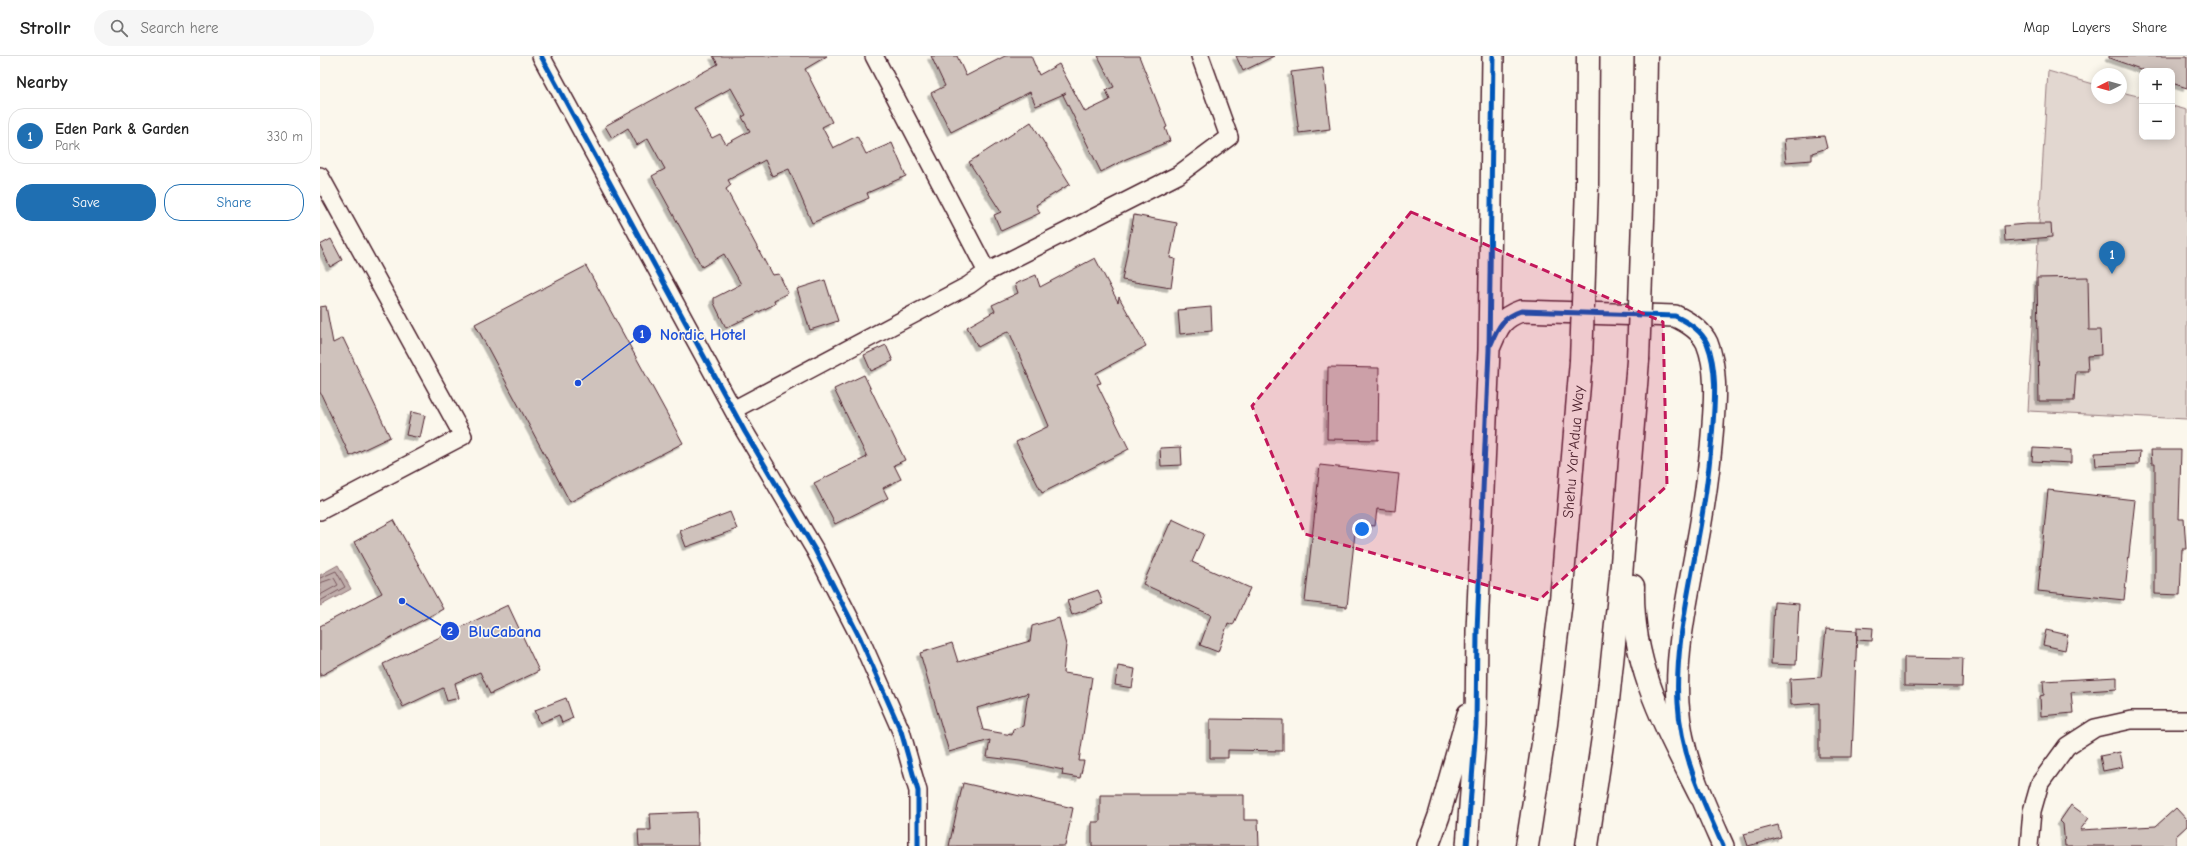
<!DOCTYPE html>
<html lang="en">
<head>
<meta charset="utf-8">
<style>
	body { margin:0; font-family:"Comic Neue",sans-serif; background:#f6f6f6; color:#222 }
	.controls { position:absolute; right:12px; top:12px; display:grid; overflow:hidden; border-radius:8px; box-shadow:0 2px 10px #0003 }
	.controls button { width:36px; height:36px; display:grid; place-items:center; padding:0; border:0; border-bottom:1px solid #e0e0e0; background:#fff; color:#222; font:20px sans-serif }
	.compass { position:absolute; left:1771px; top:12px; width:36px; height:36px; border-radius:50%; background:#fff; box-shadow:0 2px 10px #0003; rotate:264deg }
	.you { position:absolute; left:1042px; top:473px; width:14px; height:14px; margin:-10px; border:3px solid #fff; border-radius:50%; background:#1a73e8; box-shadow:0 0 0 6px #1a73e833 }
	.badge { display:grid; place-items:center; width:26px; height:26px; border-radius:50%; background:#1f6fb2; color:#fff; font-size:13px; font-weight:700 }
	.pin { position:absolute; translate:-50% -33px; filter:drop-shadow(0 1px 2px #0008) }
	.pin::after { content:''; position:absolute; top:21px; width:14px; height:12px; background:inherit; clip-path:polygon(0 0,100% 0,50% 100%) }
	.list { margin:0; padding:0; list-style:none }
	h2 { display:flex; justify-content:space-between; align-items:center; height:52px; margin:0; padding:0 16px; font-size:17px }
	h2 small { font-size:13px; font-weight:400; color:#767676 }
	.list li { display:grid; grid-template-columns:26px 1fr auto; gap:12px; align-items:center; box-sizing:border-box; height:56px; margin:0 8px 8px; padding:0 8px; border:1px solid #e0e0e0; border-radius:16px }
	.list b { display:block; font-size:15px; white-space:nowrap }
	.list p { margin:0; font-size:13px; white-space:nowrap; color:#767676 }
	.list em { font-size:13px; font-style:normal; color:#767676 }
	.actions { display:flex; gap:8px; padding:12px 16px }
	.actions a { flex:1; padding:9px 0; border:1px solid #1f6fb2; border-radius:16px; text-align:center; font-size:14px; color:#1f6fb2 }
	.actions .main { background:#1f6fb2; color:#fff }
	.icon { flex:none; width:22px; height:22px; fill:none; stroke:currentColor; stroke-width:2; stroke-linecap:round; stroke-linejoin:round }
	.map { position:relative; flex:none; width:1867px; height:790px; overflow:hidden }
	header { display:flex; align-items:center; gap:24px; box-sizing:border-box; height:56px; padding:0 20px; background:#fff; border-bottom:1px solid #e0e0e0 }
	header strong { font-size:19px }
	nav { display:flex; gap:22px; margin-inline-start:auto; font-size:14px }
	.search { width:280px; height:36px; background:#f6f6f6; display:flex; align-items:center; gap:10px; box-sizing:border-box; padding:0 14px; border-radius:22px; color:#767676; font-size:15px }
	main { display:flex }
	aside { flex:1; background:#fff }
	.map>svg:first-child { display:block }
	.green { fill:#e2d7d0; stroke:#967b7e }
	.water { fill:#bfadaa; stroke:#907477 }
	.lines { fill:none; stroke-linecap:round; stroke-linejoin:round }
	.shore { stroke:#79585e; stroke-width:1 }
	.building { fill:#cfc2bc; stroke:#4a1f2b; fill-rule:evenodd; filter:url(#shadow) }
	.minor-casing { stroke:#4a1f2b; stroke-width:20 }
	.tertiary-casing { stroke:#4a1f2b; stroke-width:24 }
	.motorway-casing { stroke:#4a1f2b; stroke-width:25 }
	.minor { stroke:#fbf7ec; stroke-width:17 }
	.tertiary { stroke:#fbf7ec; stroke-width:21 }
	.motorway { stroke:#fbf7ec; stroke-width:22 }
	.motorway-bridge-casing { stroke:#4a1f2b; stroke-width:25; stroke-linecap:butt }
	.motorway-bridge { stroke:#fbf7ec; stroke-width:22 }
	.cycleway-casing { stroke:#fbf7ec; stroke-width:8 }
	.cycleway { stroke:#0057b8; stroke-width:5 }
	.marked { fill:#c2185b; fill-opacity:0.2; stroke:#c2185b; stroke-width:3; stroke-dasharray:8 5; stroke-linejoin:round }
	.labels { text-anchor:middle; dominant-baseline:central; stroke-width:3; stroke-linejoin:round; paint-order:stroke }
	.street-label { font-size:15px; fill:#4a1f2b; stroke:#fbf7ec }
	.leader { fill:none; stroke:#1d4ed8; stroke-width:1.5 }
	.callout-dot { fill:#1d4ed8; stroke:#fbf7ec; stroke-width:1.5 }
	.mark-label { font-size:12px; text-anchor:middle; font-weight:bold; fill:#fff }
	.callout-label { font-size:16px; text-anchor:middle; font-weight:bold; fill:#1d4ed8; stroke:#fbf7ec; stroke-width:3; stroke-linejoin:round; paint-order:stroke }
</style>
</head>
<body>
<header>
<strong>Strollr</strong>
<div class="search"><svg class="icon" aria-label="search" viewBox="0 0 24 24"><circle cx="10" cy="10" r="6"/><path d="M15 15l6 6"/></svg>Search here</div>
<nav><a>Map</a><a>Layers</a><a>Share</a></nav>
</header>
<main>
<aside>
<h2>Nearby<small></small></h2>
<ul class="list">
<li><span class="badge">1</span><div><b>Eden Park &amp; Garden</b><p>Park</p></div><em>330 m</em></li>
</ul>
<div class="actions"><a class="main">Save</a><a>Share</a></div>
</aside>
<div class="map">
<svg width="1867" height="790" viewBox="0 0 1867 790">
	<defs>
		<filter id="shadow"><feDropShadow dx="-3.5" dy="3.5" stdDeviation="0" flood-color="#0004"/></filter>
	</defs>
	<rect width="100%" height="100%" fill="#fbf7ec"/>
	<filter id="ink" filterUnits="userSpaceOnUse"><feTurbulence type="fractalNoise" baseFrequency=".025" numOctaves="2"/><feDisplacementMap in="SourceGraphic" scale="8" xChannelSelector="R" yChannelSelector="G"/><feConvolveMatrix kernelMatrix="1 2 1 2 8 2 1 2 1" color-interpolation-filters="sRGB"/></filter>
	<g filter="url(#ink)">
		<!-- green -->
		<path class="green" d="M1728,15L1777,29V42H1801V36L1822,41V81H1852V50L1867,54V363L1708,355Z"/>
		<!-- water -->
		<path class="water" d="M18,509L31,533L0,550V519Z"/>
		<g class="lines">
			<!-- shore -->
			<path class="shore" d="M0,522L16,515L25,531L0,545
				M0,527L14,522L18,529L0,539"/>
		</g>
		<!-- building -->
		<path class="building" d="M393,0H507L485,13L512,66L502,71L513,92L537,80L546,98L572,87L586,120L547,137L549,142L492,167L469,113L452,120L445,104L408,124L411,129L406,133L452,219L459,218L468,237L454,244L455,248L406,272L394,247V242L421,228L404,198L382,211L332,120L345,113L328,82L317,89L308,72L292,82L285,70L398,8ZM411,32L426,59L422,61L430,75L406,88L400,78L392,82L374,52Z
			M611,0H637L646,20L685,0H711L719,19L739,8L765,56L790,44L786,34L794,31L778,0H819L847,71L845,72L850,85L806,103L781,116L743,39L746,37L716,50L710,36L631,76L611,37L625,30Z
			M916,0H954L923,15Z
			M1789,0H1867V32L1852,27V15H1826L1789,2Z
			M1003,12L1010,73L979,77L971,16Z
			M711,66L750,128L716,149L720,157L681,175L674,159L681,156L649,106Z
			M1504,80L1507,92L1492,97V104L1466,106L1464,83Z
			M814,159L857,167L850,202L855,203L851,232L802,224Z
			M1706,168H1731L1732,181L1685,185L1684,170Z
			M11,183L22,204L10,211L0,189Z
			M775,202L798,246L799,241L826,290L776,317L781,327L777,328L809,393L722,437L696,386L729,370L689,275L658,291L647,271L675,255L672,249L698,237L695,228L716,219L720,231Z
			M266,210L363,387L250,446L155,268Z
			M1768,221L1769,274H1780L1781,299L1767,300L1768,315H1756L1754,345H1719L1717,222Z
			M505,224L518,265L490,274L477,233Z
			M6,250L13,287L23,282L70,381L30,400L0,336V251Z
			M891,251L892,275L860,278L858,254Z
			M566,289L573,305L551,315L544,299Z
			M1008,311L1059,312L1058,384L1007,383Z
			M544,319L585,404L574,409L581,423L563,432L568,442L515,468L494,427L547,401L514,333Z
			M91,356L105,359L100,382L86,379Z
			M861,391L862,409L841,410L840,392Z
			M1713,392L1751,394V407L1712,405Z
			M1831,394H1861L1859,463H1864L1866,493H1862L1860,539L1835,538V407H1832Z
			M1820,395L1819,408L1776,410L1775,397Z
			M1000,409L1079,418L1075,455L1057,453L1055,470L1036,468L1027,551L985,546Z
			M1728,434L1815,444L1804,544L1718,535Z
			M410,456L417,473L366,491L360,475Z
			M852,463L884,478L872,506L930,532L913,569L908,567L898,596L880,589L891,559L823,528Z
			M74,464L123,553L0,620V570L62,537L34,486Z
			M778,534L783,548L752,559L747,545Z
			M1454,546L1479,548L1476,609L1451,608Z
			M188,549L219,615L170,638L160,616L135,627L139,642L127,645L123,632L83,651L63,608Z
			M739,562L746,589L743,617L772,621L759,705H764L760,722L742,719L743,714L700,705L667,701L670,684L629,696L600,597L632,587L638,606L710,585L712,570ZM708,637L703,670L693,673L692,679L663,674L657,652Z
			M1537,571L1553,572L1552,585L1537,584Z
			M1506,573L1537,575L1532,701H1499V647L1471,649L1470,623L1501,621Z
			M1726,574L1748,579L1745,594L1723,589Z
			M1584,601L1643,602L1642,631L1584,630Z
			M798,610L815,613L812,632L795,629Z
			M1797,621V633L1751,636L1753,657L1721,660L1720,640L1724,639L1723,625Z
			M246,642L253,662L242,667L239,659L220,667L215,654Z
			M890,663L963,664V695L908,694V702H890Z
			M1800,696L1803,711L1783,715L1780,700Z
			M643,727L753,752L745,790H629Z
			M780,739H924V764H938L939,790H772V766H780Z
			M1751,749L1769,762L1760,774L1836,770L1856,752L1867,764V770L1856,780V790H1745L1743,768L1740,765Z
			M377,756L378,790H319L318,774H331L330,758Z
			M1458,769L1461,781L1428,790L1424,778Z"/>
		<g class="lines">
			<!-- minor casing -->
			<g class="minor-casing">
				<path id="minor" d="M221,0L425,376L495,494L540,582L581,675L593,718L598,735V790
					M554,0L667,216
					M0,120L143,380L0,455
					M413,354L649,229L667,216L858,119L909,81L880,0
					M1709,790L1712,755L1720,727L1747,690L1775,672L1811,664H1867"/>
			</g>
			<!-- tertiary casing -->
			<g class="tertiary-casing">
				<path id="tertiary" d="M1170,290C1178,271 1181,262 1201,255L1355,260C1368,266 1381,274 1387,287C1397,312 1395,342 1393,368C1390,410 1384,452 1376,494C1367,544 1355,596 1358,647C1361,699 1382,743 1403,790
					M1108,790L1119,760L1148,658
					M1147,790L1156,670L1157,575L1169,294L1173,0"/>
			</g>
			<!-- motorway casing -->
			<g class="motorway-casing">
				<g id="motorway">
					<path d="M1313,530C1311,610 1345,669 1380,739"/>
					<path id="s1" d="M1207,790L1226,668L1241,544L1261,305"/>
					<path d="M1267,790L1287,654L1301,520L1318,304"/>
				</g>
			</g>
			<!-- minor -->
			<use href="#minor" class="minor"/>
			<!-- tertiary -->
			<use href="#tertiary" class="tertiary"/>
			<!-- motorway -->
			<use href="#motorway" class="motorway"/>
			<!-- motorway-bridge casing -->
			<g class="motorway-bridge-casing">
				<path id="motorway-bridge" d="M1318,304L1324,136L1326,0
					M1261,305L1267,130L1268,0"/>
			</g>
			<!-- motorway-bridge -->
			<use href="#motorway-bridge" class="motorway-bridge"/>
			<!-- cycleway casing -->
			<g class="cycleway-casing">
				<path id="cycleway" d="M221,0L425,376L495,494L540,582L581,675L593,718L598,735V790
					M1171,288C1178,271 1183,261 1201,255L1355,260C1368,266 1381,274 1387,287C1397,312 1395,342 1393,368C1390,410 1384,452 1376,494C1367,544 1355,596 1358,647C1361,699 1382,743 1403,790
					M1147,790L1156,670L1157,575L1169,294L1173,0"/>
			</g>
			<!-- cycleway -->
			<use href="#cycleway" class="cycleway"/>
		</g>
	</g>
	<!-- marked area -->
	<path class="marked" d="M1091,156L1343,266L1347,430L1219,544L985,478L932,350Z"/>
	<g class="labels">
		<!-- street labels -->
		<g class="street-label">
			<text stroke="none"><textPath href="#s1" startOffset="397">Shehu Yar'Adua Way</textPath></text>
		</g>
	</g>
	<!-- callouts -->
	<path class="leader" d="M258 327L322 278M82 545L130 575"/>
	<g class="callout-dot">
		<circle cx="258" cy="327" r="4"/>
		<circle cx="82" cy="545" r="4"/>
		<circle cx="322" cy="278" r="10"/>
		<circle cx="130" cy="575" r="10"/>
	</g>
	<g class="mark-label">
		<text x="322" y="282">1</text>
		<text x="130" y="579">2</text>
	</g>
	<g class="callout-label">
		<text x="383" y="284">Nordic Hotel</text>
		<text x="185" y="581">BluCabana</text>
	</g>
</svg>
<div class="controls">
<button>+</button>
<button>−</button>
</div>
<svg class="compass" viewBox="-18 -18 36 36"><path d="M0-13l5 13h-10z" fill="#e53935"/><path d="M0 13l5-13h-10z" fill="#767676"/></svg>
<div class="you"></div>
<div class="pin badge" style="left:1792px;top:218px">1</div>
</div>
</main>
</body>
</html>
